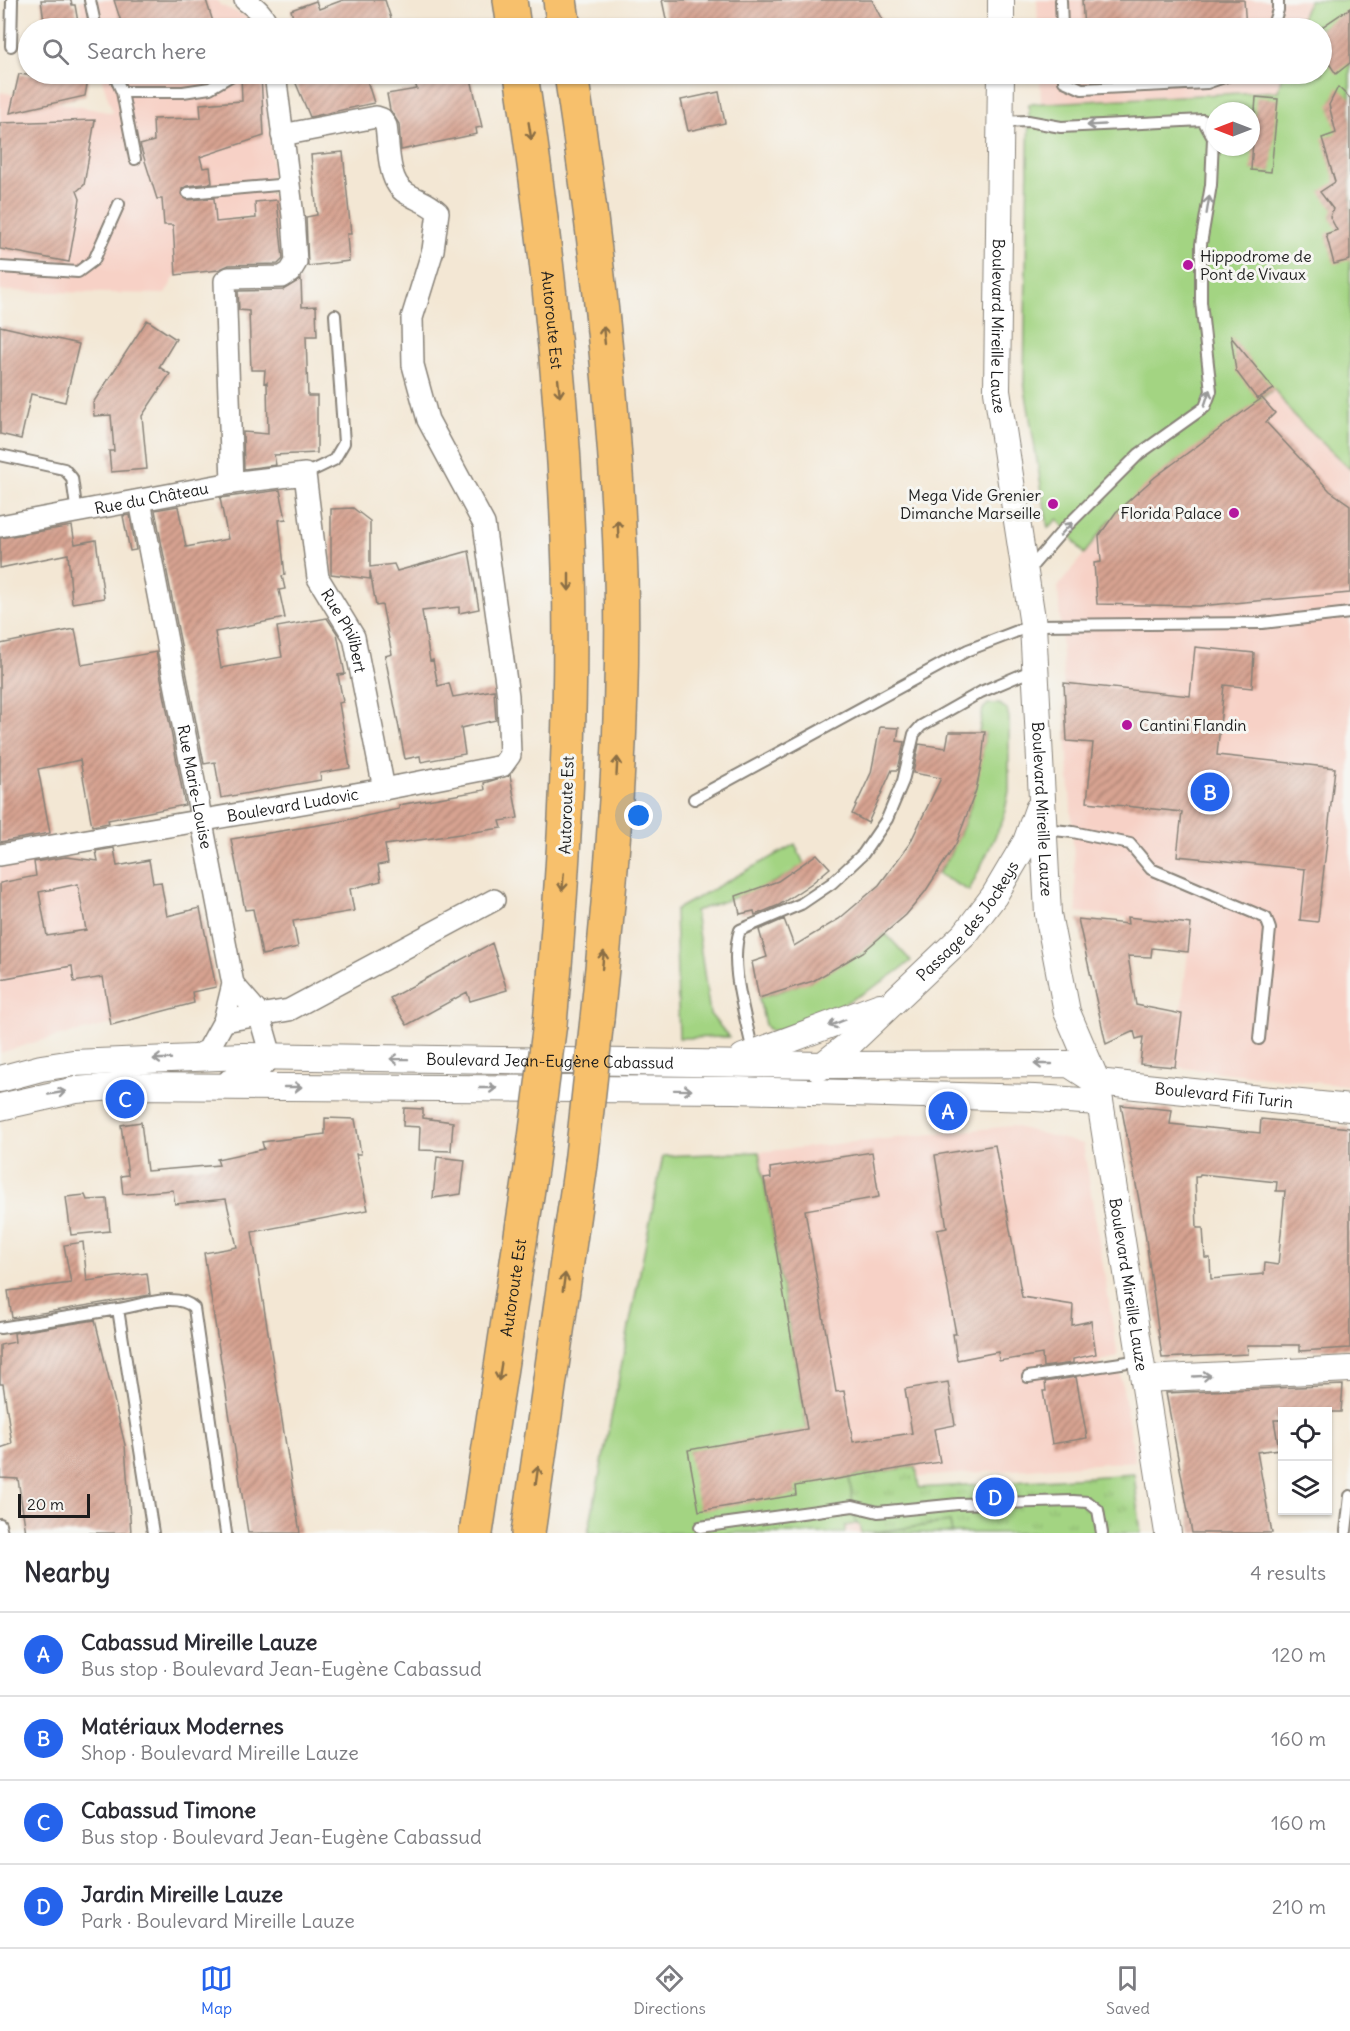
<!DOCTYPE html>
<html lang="en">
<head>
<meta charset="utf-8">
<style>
	body { margin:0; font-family:Delius,sans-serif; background:#f2f2f3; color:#2b2b33 }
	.controls { position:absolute; right:18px; bottom:18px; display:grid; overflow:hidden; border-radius:0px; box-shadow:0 2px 4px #0004 }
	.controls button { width:54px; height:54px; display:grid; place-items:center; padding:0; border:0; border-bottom:2px solid #e1e1e2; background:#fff; color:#2b2b33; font:30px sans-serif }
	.compass { position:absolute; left:1206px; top:102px; width:54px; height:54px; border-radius:50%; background:#fff; box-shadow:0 2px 4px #0004; rotate:270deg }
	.scale { position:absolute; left:18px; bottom:15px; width:72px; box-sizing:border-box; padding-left:6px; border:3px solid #1c1c1c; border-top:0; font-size:16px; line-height:21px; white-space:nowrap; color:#1c1c1c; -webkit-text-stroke:4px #f6f6f2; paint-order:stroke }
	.you { position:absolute; left:639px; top:816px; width:21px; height:21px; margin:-15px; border:4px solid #fff; border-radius:50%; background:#1a73e8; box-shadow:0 0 0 9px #1a73e833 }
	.badge { display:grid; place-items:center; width:39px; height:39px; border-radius:50%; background:#2563eb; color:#fff; font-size:20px; font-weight:700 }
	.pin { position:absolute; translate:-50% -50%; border:3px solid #fff; box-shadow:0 2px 6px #0006 }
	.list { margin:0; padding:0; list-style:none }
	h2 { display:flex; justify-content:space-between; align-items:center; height:78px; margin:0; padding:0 24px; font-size:26px }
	h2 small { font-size:20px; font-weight:400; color:#7c7c81 }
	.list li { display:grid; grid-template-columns:39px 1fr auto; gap:18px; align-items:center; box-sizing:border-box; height:84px; padding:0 24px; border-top:2px solid #e1e1e2 }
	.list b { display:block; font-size:22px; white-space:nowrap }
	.list p { margin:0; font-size:20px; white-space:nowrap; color:#7c7c81 }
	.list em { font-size:20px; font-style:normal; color:#7c7c81 }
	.icon { flex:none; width:33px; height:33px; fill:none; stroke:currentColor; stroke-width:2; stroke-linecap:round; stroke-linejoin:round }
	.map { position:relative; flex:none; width:1350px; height:1533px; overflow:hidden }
	.search { position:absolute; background:#fff; box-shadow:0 2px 4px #0004; left:18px; right:18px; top:18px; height:66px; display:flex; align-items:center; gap:15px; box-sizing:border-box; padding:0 21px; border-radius:33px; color:#7c7c81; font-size:22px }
	.sheet { height:414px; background:#fff }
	nav { display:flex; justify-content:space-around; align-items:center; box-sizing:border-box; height:84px; border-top:2px solid #e1e1e2; background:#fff; font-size:16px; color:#7c7c81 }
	nav a { display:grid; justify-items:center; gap:3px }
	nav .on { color:#2563eb }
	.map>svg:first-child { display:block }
	.built { fill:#f7d1c6 }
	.grass { fill:url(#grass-tufts); stroke:#60784f; stroke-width:1.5 }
	.garden { fill:#a3d482; stroke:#60784f; stroke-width:1.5; fill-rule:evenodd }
	.building { fill:url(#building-hatch); fill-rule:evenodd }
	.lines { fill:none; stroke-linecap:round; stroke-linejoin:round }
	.service-casing { stroke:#888278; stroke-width:14 }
	.minor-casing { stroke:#888278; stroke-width:24 }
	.tertiary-casing { stroke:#888278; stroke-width:28 }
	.motorway-casing { stroke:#888278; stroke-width:36 }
	.service { stroke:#fff; stroke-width:10 }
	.minor { stroke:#fff; stroke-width:21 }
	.tertiary { stroke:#fff; stroke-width:26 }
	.motorway { stroke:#f7c06c; stroke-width:33 }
	.motorway-bridge-casing { stroke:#888278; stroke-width:36; stroke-linecap:butt }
	.motorway-bridge { stroke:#f7c06c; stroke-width:33 }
	.oneway { stroke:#999 }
	.oneway2 { stroke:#8a6e44 }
	.poi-dot { fill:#b5179e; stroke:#f6f6f2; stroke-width:2 }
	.labels { text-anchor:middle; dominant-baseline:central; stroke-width:6; stroke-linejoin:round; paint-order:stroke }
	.poi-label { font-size:16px; fill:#1c1c1c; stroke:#f6f6f2; text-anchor:start }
	.street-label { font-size:16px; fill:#1c1c1c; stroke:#f6f6f2 }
</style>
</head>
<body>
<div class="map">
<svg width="1350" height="1533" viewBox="0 0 1350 1533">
	<defs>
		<pattern id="grass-tufts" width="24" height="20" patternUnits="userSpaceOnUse" patternTransform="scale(1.5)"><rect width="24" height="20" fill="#a3d482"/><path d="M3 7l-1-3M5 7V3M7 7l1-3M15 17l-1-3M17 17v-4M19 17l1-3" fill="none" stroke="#8cb570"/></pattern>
		<pattern id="building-hatch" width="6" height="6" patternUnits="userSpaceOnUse" patternTransform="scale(1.5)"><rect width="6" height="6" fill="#d7a391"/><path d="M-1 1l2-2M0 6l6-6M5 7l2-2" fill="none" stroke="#ae8476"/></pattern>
	</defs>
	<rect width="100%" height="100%" fill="#f6f6f2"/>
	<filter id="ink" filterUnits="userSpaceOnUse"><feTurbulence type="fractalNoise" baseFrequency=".0167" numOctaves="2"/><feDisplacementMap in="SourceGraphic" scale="12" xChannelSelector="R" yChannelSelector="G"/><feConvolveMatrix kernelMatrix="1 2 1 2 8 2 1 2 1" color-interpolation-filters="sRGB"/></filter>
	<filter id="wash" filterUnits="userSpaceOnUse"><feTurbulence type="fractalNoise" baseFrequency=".008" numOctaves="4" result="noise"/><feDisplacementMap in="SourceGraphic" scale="24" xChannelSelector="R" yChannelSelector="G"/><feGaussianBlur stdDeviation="1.35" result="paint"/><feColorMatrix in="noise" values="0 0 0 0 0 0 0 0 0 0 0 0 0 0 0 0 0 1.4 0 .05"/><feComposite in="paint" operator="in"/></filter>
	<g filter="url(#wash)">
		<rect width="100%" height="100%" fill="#f3e7d4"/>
		<!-- built -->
		<path class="built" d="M80,0H217L220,5L257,21L258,28H84Z
			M1037,0H1309L1297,28H1038Z
			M100,74H260L265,78L273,173L266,181L267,193L278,200L279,210L209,223L173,225L176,275L165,294L0,291V92L113,113Z
			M1040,74H1283L1278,91L1041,104Z
			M1274,389L1294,416L1350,469V1086L1175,1067L1191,924L1077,912L1058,587L1110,520Z
			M0,721L37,766L54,854L81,859L92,919L146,1016L39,1041L0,1053Z
			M1012,1126L1083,1144L1118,1357L1100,1361L1101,1373L1120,1371L1135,1461L917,1477L916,1467L849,1478L856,1524H859L861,1533H588L663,1156L759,1152Z"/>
		<!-- grass -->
		<path class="grass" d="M916,1466L919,1488L1134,1474L1141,1533H952L950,1523L861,1533L859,1524H856L849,1477Z"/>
		<!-- garden -->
		<path class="garden" d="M1309,0H1350V469L1294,416L1274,389L1110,520L1084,554L1058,519L1048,528L1024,382L1029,104L1278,91L1282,74H1322V28H1297ZM1215,111H1251V147H1215Z
			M988,704H999L1007,709L1009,718V791L1003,820L969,891L938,874C967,832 979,783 985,733L979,732L983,709Z
			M795,844L804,864C773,888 732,898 695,911L710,1014L729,1037L679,1038L675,910Z
			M886,934L911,961C868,996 828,1011 777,1032L769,1030L765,1025L759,998C807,985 847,965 886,934Z
			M759,1152L816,1482L849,1477L856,1524L845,1526V1533H588L663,1156Z
			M950,1522L952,1533H872L881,1532Z"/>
		<g id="blocks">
			<!-- building -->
			<path class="building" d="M41,0H71L72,5H75L79,28H45Z
				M114,0H206L215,28H123Z
				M343,0H385L394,28H280V23L293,18L291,10L316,1L319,9Z
				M662,0H872L886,28H668Z
				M1082,0H1244L1246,28H1084Z
				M1350,8V63L1336,74L1322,53V27Z
				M19,74L26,75L89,74L85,96L10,113Z
				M241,74H261L264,136L200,157L203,168L210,167L212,183L187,186L182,189L181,194L188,200L214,198L216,222L256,218L255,202L277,200L283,259L278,264L229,265L218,270L176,275L173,225H164L162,199H157L140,145L154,141L153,119L201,118L200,104L242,101Z
				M292,74H365L374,103L310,117Z
				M412,74H434L435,79L470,74L482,127L476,128L477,134L401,150L399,124L390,110L387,94L417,89Z
				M1338,87L1350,98V260L1334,264L1326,234L1337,230L1330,217L1333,209L1320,192L1335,182L1322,138L1336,133L1329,105Z
				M719,92L725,123L688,131L681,100Z
				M1256,97L1278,99L1271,172L1251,170Z
				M95,120L84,185L77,191L80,199L69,262L0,249V123Z
				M343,152L351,234H347L349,261L308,266L306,217L317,215L311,155Z
				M301,279L302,307L316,306L317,336H306L308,396H317V453L274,455L276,465L244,469L243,432L268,434L267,382L264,383L265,370H251L249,311L239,310L238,291L283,290Z
				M147,320L176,339L159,367L170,374L142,416L147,469L111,472L109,451H114L111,415L94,416L93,403Z
				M0,326L79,344L65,402L31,394L21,439L0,434Z
				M1231,337L1274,389L1257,399L1236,371Z
				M1262,398L1275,413L1266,422L1330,491L1350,505V593L1198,606L1097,604L1094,563L1101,562L1099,536L1116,512L1155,477Z
				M280,490L286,519L279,520L285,575L282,576L285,589L279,590L285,618L215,632L221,668L282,657L277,627L327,618L337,633L345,674L338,675L343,702L339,703L350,768L320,773L321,780L221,798L215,762L204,764L155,510L178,506L186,547L228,539L220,498Z
				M353,508L370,521V567L394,564L397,571L469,551L479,609L459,613V607L422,611L430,661L433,660L438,686L449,683L453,697L494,690L496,720L461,728L465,754L421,762L420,756L405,759L385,656L392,654L382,605L376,606L370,571V579L331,574V509Z
				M130,515L136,550L130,551L123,516Z
				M72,526L75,544L96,540L104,598L72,603L68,554L0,568V538Z
				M75,629L82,665L156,652L185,805L108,820L109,823L92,826L80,760L38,769L50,833L0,842V644Z
				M1195,647L1254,653L1252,688L1224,685L1217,755L1335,768L1318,922L1300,920L1305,869L1177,856L1182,812L1087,802L1093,743L1067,741L1064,683L1190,696Z
				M880,727L899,728L897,741L904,742L898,770H892L868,823L852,814L871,773Z
				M949,732H985L982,761L976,790L956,844L925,892L906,915L863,952L813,981L759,998L752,962L767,957L759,930L784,919L794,946L839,919L879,885L910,843L941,778L913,773L919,744L946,748Z
				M510,775L518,818L500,821L502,828L385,845L388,863L378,865L381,881L350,889L354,911L293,921L298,947L262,955L253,909L245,910L231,839L337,822L399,809V805L485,790L484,783Z
				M114,848L117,866L149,860L153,883L161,882L167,916L200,908L216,987L192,992L194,1003L111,1025L103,977L74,982L72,966L0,979V883L36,876L34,862L66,857L98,861L96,851ZM78,884L86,930L47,936L39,892Z
				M817,854L830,868L812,883L779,905L755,915L754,911L740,914L736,896L778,881Z
				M1127,917L1191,924L1188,952L1152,948L1151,957L1128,956L1136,1005L1182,1014L1175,1067L1140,1064L1143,1037L1136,1039L1134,1031L1106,1044L1078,919L1128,924Z
				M492,943L507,990L470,1001L467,992L407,1025L390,998Z
				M1121,1105L1172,1110L1170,1124L1260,1133L1261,1119L1350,1128V1348L1300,1351V1345H1247L1248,1354L1162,1358L1145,1232ZM1200,1174L1277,1182L1276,1191H1285L1278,1265L1265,1263L1264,1274L1211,1279L1210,1258H1205L1203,1228H1197L1195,1177H1199Z
				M404,1108L423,1109V1118L453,1122L451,1151L419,1150L420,1127L403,1126Z
				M325,1118L355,1119L361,1154H356L368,1210L252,1232L300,1533H248L204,1253L237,1247L226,1199L175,1204L173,1190L123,1194L121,1176L128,1175L121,1125L141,1122L147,1171L219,1165L217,1159L264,1149L262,1142L325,1134Z
				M995,1145L1022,1297L1073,1305L1072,1325L1091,1321L1096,1354L1073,1359V1363L1043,1367L1042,1354L999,1361L998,1352L957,1360L953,1334H956L937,1230L947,1228L935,1155Z
				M872,1152L879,1197L805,1210L836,1392L844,1391L853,1442L912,1433L905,1389L948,1382L955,1425L934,1429L940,1462L795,1486L796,1495L699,1511L688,1450L807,1429L764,1179L771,1178L770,1168Z
				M437,1157L465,1160L461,1194L433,1198Z
				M85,1195L87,1200L107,1199L110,1231L71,1235L66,1197Z
				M83,1242L87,1281L147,1273L150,1295L12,1318L8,1291L71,1283L64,1245Z
				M95,1320L125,1445L131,1533H26L18,1479L0,1478V1448L12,1444L3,1384H0V1345L15,1342L14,1333Z
				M1076,1377L1087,1438L1052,1444L1043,1391H1046L1045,1382Z
				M1343,1385L1341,1412H1282V1420H1274L1279,1449L1257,1452L1272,1533H1192L1166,1393Z"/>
		</g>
	</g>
	<g filter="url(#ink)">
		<use href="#blocks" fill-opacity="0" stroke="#888278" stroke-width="1.5"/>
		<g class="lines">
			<!-- service casing -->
			<g class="service-casing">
				<path id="service" d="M90,0L96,28
					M1061,0L1062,28
					M1272,28L1278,10V0
					M11,46L12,0
					M114,74L122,92L135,159
					M1064,74V81L1082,89L1207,83L1233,74
					M122,92H183L210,88L234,74
					M1000,122L1028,121L1061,127L1203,120L1213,138L1211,185L1201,244V302L1211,391L1205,407L1139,454L1064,529L1027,572
					M188,193L289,184
					M0,267L78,272L94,260L119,204
					M0,455L64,469L72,478L77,514
					M305,474L334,460L344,443L335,315
					M694,799L968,650L1033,625L1262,623L1350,613
					M1044,829L1073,832L1130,844L1151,869L1266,918L1270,929L1259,1039
					M753,1053C746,1016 728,965 740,930L801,904L832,883L863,854L887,819L903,781L914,734L921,726L981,692L1035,669
					M118,1309C139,1306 177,1291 194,1308L226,1533
					M0,1328L118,1309L153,1533
					M1028,1377L1141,1360
					M0,1524L2,1533
					M700,1527L853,1506L878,1512L958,1504L1073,1501L1088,1502L1098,1510L1102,1533
					M1346,1531L1350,1496"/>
			</g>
			<!-- minor casing -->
			<g class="minor-casing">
				<g id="minor">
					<path d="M245,0C256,8 265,15 268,28"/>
					<path d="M232,483L225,281L229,278L282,277L290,272L296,262L293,216L275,74"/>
					<path id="s1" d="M140,501L233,984L224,1021L208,1050L191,1058"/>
					<path id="s2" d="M0,526L232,483L305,474L318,578L354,637L384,789"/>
					<path id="s3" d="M0,855L384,789L502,766L510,755L508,696L484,524L428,420L413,365L412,318L433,250L438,212C428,202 417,200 406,193C387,182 389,145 386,126L382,119L376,117L282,135"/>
					<path d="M224,1021L289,1010L494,900"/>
					<path d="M229,1080L254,1075L271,1056L259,1014L233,984"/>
				</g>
			</g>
			<!-- tertiary casing -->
			<g class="tertiary-casing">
				<g id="tertiary">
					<path d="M1001,28V0"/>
					<path id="s4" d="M1001,74L997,391L1033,625L1048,914L1067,1012L1097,1082L1168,1533"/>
					<path d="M743,1057L880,1006"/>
					<path id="s5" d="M819,1068L848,1045L965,934L994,896L1026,842L1038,809"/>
					<path id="s6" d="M0,1079L41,1068L73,1063L243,1056L826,1065L1069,1064L1097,1082L1350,1108"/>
					<path d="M0,1107L76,1090L126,1086L734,1090L1035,1098L1099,1102"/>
					<path d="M1144,1379L1350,1369"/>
				</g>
			</g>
			<!-- motorway casing -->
			<g class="motorway-casing">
				<g id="motorway">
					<path d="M510,0L514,28"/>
					<path d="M560,0L564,28"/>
					<path id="s7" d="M521,74C546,238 564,402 569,569C573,720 564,872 550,1023"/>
					<path d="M571,74C596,240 616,408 621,576C625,724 612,872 597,1019"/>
					<path id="s8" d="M476,1533L531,1169"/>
					<path d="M528,1533L581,1164"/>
				</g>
			</g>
			<!-- service -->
			<use href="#service" class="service"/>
			<!-- minor -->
			<use href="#minor" class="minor"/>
			<!-- tertiary -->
			<use href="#tertiary" class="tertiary"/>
			<!-- motorway -->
			<use href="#motorway" class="motorway"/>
			<!-- motorway-bridge casing -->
			<g class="motorway-bridge-casing">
				<path id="motorway-bridge" d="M581,1164L597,1019
					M531,1169L550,1023"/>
			</g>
			<!-- motorway-bridge -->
			<use href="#motorway-bridge" class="motorway-bridge"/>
		</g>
		<!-- one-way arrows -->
		<defs><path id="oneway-shaft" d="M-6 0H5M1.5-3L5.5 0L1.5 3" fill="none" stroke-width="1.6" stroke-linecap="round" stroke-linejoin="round" transform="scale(1.5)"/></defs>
		<g class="oneway">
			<use href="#oneway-shaft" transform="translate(1096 125) rotate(177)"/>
			<use href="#oneway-shaft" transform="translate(1208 205) rotate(-81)"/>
			<use href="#oneway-shaft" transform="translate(1207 398) rotate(-72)"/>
			<use href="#oneway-shaft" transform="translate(1066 529) rotate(-47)"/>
			<use href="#oneway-shaft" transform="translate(837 1023) rotate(158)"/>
			<use href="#oneway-shaft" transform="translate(162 1059) rotate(178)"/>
			<use href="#oneway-shaft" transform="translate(399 1059) rotate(-179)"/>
			<use href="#oneway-shaft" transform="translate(1043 1064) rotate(-180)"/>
			<use href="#oneway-shaft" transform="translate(293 1087)"/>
			<use href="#oneway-shaft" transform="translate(488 1088)"/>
			<use href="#oneway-shaft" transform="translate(683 1090) rotate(1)"/>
			<use href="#oneway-shaft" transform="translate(57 1093) rotate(-10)"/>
			<use href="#oneway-shaft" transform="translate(1202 1376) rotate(-3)"/>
		</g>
		<g class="oneway2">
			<use href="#oneway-shaft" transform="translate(530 131) rotate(81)"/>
			<use href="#oneway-shaft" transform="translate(604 335) rotate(-96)"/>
			<use href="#oneway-shaft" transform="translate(559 388) rotate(84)"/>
			<use href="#oneway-shaft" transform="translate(618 529) rotate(-93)"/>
			<use href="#oneway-shaft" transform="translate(569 582) rotate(90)"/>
			<use href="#oneway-shaft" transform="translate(617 766) rotate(-87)"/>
			<use href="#oneway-shaft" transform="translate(563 882) rotate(95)"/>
			<use href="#oneway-shaft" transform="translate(603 960) rotate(-84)"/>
			<use href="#oneway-shaft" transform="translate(564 1282) rotate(-82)"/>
			<use href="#oneway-shaft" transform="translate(500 1372) rotate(99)"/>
			<use href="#oneway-shaft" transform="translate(537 1475) rotate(-82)"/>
		</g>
	</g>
	<!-- markers -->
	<g class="poi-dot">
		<circle cx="1188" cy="265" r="6"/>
		<circle cx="1053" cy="504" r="6"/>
		<circle cx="1234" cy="513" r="6"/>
		<circle cx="1127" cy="725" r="6"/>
	</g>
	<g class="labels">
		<!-- poi labels -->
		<g class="poi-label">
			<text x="1200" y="256">Hippodrome de<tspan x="1200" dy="18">Pont de Vivaux</tspan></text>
			<text x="1041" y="495" text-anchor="end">Mega Vide Grenier<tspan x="1041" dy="18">Dimanche Marseille</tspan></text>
			<text x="1222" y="513" text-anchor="end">Florida Palace</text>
			<text x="1139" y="725">Cantini Flandin</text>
		</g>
		<!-- street labels -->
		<g class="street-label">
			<text stroke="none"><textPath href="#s7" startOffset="248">Autoroute Est</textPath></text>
			<text stroke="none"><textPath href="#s4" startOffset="252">Boulevard Mireille Lauze</textPath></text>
			<text stroke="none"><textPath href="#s2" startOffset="154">Rue du Château</textPath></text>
			<text stroke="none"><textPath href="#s2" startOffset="474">Rue Philibert</textPath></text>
			<text stroke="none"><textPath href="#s1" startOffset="291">Rue Marie-Louise</textPath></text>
			<text stroke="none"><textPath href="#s3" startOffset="297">Boulevard Ludovic</textPath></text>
			<text transform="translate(566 805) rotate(-88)">Autoroute Est</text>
			<text stroke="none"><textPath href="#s4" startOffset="738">Boulevard Mireille Lauze</textPath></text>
			<text stroke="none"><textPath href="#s5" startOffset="210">Passage des Jockeys</textPath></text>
			<text stroke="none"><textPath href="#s6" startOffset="552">Boulevard Jean-Eugène Cabassud</textPath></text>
			<text stroke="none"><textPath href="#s6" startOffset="1232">Boulevard Fifi Turin</textPath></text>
			<text stroke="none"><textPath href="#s4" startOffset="1224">Boulevard Mireille Lauze</textPath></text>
			<text stroke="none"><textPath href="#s8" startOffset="248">Autoroute Est</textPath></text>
		</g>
	</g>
</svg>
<div class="controls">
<button><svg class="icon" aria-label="locate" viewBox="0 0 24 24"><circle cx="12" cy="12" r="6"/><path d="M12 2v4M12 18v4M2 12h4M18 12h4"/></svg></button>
<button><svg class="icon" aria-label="layers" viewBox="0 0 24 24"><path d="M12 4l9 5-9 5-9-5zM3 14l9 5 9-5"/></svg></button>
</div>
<svg class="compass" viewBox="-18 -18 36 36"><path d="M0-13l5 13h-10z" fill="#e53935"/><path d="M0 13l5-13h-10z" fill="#7c7c81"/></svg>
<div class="scale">20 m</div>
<div class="you"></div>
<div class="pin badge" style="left:948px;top:1111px">A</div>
<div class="pin badge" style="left:1210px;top:792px">B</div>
<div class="pin badge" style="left:125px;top:1099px">C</div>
<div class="pin badge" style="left:995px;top:1497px">D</div>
<div class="search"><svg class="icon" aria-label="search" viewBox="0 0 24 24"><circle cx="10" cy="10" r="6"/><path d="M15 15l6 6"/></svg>Search here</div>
</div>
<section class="sheet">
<h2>Nearby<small>4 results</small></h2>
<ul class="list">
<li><span class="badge">A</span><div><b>Cabassud Mireille Lauze</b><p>Bus stop · Boulevard Jean-Eugène Cabassud</p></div><em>120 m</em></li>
<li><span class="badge">B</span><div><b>Matériaux Modernes</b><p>Shop · Boulevard Mireille Lauze</p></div><em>160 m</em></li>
<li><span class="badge">C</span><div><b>Cabassud Timone</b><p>Bus stop · Boulevard Jean-Eugène Cabassud</p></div><em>160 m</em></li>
<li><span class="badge">D</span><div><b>Jardin Mireille Lauze</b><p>Park · Boulevard Mireille Lauze</p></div><em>210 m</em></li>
</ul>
</section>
<nav>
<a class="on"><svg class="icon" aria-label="map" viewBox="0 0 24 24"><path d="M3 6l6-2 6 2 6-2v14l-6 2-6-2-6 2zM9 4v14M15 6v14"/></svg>Map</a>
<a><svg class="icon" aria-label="directions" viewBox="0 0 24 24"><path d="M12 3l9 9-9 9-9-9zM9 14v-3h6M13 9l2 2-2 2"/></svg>Directions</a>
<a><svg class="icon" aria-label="saved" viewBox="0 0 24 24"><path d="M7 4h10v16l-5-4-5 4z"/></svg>Saved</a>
</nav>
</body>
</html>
